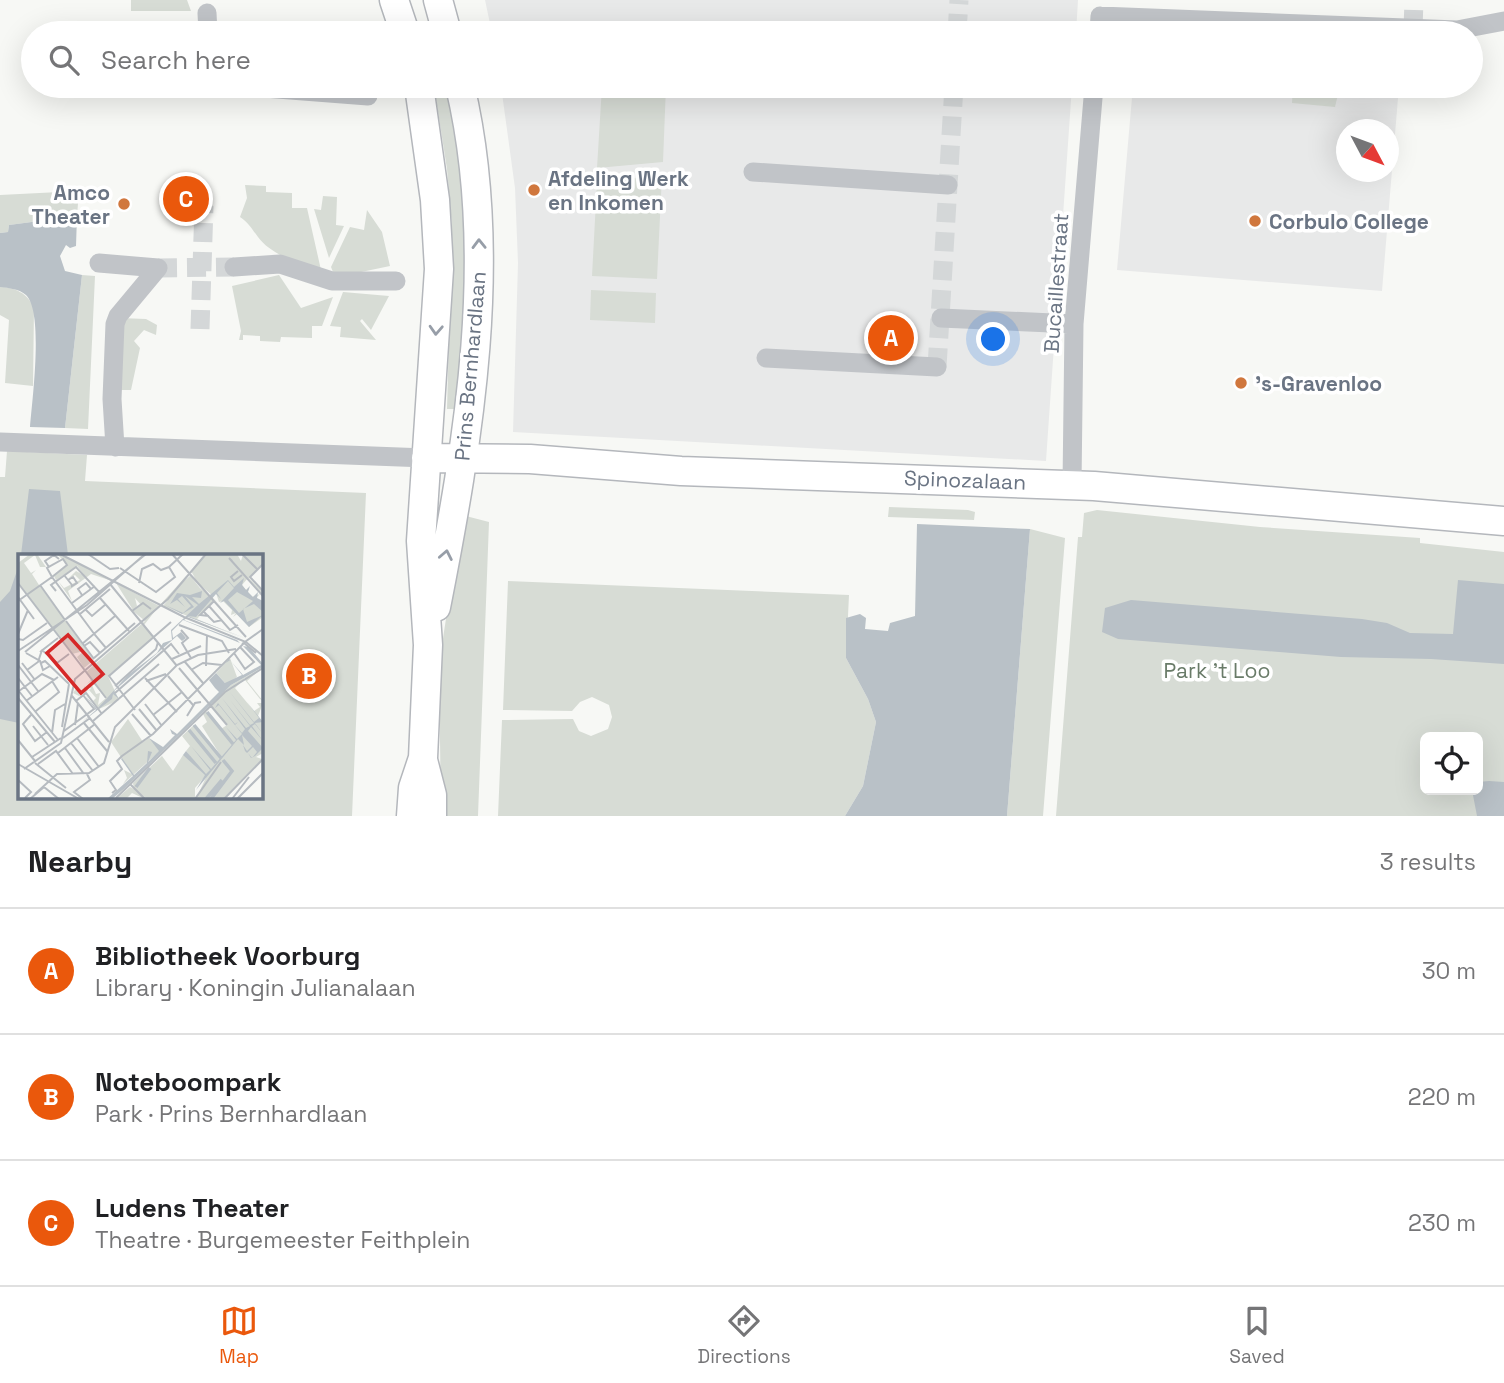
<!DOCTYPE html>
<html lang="en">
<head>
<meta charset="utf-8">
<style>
	body { margin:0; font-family:"Space Grotesk",sans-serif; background:#f2f2f2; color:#202124 }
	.controls { position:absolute; right:21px; bottom:21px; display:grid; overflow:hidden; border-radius:10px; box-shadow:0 7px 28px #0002 }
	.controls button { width:63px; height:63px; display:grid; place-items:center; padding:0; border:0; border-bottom:2px solid #e0e0e0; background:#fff; color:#202124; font:35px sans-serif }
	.compass { position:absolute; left:1336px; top:119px; width:63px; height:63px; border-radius:50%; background:#fff; box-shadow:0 7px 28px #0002; rotate:131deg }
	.you { position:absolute; left:994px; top:340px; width:24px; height:24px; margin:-18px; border:5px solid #fff; border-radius:50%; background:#1a73e8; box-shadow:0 0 0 10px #1a73e833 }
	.badge { display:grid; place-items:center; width:46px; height:46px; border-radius:50%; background:#ea580c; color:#fff; font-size:23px; font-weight:700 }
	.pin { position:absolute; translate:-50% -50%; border:4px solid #fff; box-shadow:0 2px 7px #0006 }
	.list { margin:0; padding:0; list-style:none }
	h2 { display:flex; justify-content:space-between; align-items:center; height:91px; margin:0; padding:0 28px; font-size:30px }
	h2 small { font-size:23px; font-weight:400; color:#757577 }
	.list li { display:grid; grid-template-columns:46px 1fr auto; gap:21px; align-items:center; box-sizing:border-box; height:126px; padding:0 28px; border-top:2px solid #e0e0e0 }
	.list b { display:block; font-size:26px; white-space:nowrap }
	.list p { margin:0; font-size:23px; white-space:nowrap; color:#757577 }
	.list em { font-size:23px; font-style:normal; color:#757577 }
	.icon { flex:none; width:38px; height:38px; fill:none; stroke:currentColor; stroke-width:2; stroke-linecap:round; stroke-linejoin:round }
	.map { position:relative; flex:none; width:1504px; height:816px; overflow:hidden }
	.search { position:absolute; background:#fff; box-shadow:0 7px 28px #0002; left:21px; right:21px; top:21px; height:77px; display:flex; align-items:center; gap:18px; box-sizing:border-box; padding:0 24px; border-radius:38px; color:#757577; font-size:26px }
	.sheet { height:469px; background:#fff }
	nav { display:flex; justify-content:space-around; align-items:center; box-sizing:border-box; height:98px; border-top:2px solid #e0e0e0; background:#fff; font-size:19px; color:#757577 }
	nav a { display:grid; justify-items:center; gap:4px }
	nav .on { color:#ea580c }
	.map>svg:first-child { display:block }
	.built { fill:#e8e9e9; fill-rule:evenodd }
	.green { fill:#d7dcd5; fill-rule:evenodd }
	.water { fill:#b9c1c7 }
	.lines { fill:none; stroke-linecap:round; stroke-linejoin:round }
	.street-tunnel { stroke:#d4d7d8; stroke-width:19; stroke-dasharray:19 10; stroke-linecap:butt }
	.secondary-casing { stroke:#b4b7bc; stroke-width:31 }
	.street { stroke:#c1c4c8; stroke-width:19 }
	.secondary { stroke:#fff; stroke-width:28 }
	.oneway { stroke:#979ea8 }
	.poi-dot { fill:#d0773d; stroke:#fff; stroke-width:2.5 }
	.labels { text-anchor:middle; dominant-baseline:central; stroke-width:7; stroke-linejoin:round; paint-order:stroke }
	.poi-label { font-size:21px; font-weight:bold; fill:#6a7483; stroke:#fff; text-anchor:start }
	.street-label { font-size:21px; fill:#6a7483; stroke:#fff }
	.park-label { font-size:21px; fill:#697b68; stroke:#fff }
	.inset-river { fill:none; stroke:#b9c1c7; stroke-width:3.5 }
	.inset-road { fill:none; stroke:#b6bbc0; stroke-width:2 }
	.view { fill:#d62828; fill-opacity:0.15; stroke:#d62828; stroke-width:3.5 }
	.inset-edge { fill:none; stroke:#6a7483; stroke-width:3.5 }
</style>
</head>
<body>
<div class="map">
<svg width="1504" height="816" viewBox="0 0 1504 816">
	<rect width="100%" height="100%" fill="#f7f8f5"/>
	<!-- built -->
	<path class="built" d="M485,0H1078L1076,33H492Z
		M501,86H1072L1046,461L513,432L518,263L515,188Z
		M1133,86H1399L1382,291L1117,270ZM1346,130H1388V172H1346Z"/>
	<!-- green -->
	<path class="green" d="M131,0H187L191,11H131Z
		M434,86H448L463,184L467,274L461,409H447L452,226L447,169Z
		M602,86H666L663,162L597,168Z
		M1137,86H1237L1236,98L1137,92Z
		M1293,86H1340L1335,107L1292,103Z
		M662,175L657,279L592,276L597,182Z
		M245,185L266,186V192L292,193V208H307L321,270C300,263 272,256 258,237C251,228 249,223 240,217L247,198Z
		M79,191L77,216L9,225L8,232L0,233V195Z
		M323,196L337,197L336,225L344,226L329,258L314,209L321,210Z
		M367,210L382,232L390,266L342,276L333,272L331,267L350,227L364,230Z
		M82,275L95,276L88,429L65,428Z
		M279,275L301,308L333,297L322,326H312V338L281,337L280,342L260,341V336L243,335V340H239L241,331L232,286Z
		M0,287C17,288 26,293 34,307L33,386L5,383L9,320L0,315Z
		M591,290L656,293L655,323L590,320Z
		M343,292L389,296L371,330L362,319L360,321L376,340L340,337L341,327L330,326Z
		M120,318L146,319L157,325L156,335L144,330L134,341L140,348L131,390H117Z
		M7,451L87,455L85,481L366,493L352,816H0V477H5ZM19,555H261V797H19Z
		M889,507L968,510L975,512L974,520L888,517Z
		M1097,510L1260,527L1420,538V543L1504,552V816H1056L1078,537H1082L1084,513ZM1425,737H1478V790H1425Z
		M462,515L489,522L478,816H441L439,664Z
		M1030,529L1065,538L1043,816H1007Z
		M508,581L849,595L846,658L868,699L876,722L863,786L845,816H498L502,720L573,719L579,731L591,736L608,729L612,717L609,705L592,697L580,702L572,711L503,710Z"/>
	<!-- water -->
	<path class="water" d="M77,216L76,246L70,248L66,245L60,256L65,271L82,275L65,428L30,427C32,401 44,312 26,295C19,289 9,288 0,287V233L8,232L9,225Z
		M29,489L60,491L68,555H21Z
		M917,524L1030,529L1007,816H845L863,786L876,722L868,699L846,658V618L860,614L866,618L865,629L888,631L890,623L915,616Z
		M19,565V723L0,719V602L10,591Z
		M1458,580L1504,584V664L1431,659L1341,657L1118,639L1102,632L1105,608L1131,600L1362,619L1387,623L1410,633L1453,634Z
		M1489,781L1504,782V816H1477L1472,790H1478V782Z"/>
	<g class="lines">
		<!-- street-tunnel -->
		<path class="street-tunnel" d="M1413,29L1414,0
			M957,33L959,0
			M158,268L234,267
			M200,329L204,206
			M937,367L954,86"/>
		<!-- secondary casing -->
		<g class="secondary-casing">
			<path id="secondary" d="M394,0L405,33
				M438,0L447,33
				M426,458L530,459L681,471L1094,486L1504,521
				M436,607C469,439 500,255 460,86
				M423,760L432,795V816
				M411,816L413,788L423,758L428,645L421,541L439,269L435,200L419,86"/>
		</g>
		<!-- street -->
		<path class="street" d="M207,13L208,33
			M1100,16L1457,30L1504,21
			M1099,33L1100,16
			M237,86L368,96
			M753,172L948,185
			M99,263L158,268
			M234,267L280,264L332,281H396
			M941,318L1074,324
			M766,358L937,367
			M0,442L426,458
			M115,447L112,399L115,324L118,316L158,268
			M1072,484L1074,324L1094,86"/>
		<!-- secondary -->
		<use href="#secondary" class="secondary"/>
	</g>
	<!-- one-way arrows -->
	<defs><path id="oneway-chevron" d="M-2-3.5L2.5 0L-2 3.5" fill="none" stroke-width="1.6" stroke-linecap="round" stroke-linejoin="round" transform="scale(1.75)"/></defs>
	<g class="oneway">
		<use href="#oneway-chevron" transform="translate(479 244) rotate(-91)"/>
		<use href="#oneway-chevron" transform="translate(436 330) rotate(93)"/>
		<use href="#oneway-chevron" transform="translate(446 555) rotate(-79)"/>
	</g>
	<!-- markers -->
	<g class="poi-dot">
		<circle cx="534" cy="190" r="7"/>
		<circle cx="124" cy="204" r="7"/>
		<circle cx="1255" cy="221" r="7"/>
		<circle cx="1241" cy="383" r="7"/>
	</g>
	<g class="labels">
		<!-- poi labels -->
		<g class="poi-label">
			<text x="548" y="178">Afdeling Werk<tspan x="548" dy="24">en Inkomen</tspan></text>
			<text x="110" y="192" text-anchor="end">Amco<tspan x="110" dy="24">Theater</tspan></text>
			<text x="1269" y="221">Corbulo College</text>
			<text x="1255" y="383">'s-Gravenloo</text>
		</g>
		<!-- street labels -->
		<g class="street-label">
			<text transform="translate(1056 283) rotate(-86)">Bucaillestraat</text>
			<text transform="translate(470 366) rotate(-85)">Prins Bernhardlaan</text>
			<text transform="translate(965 480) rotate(2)">Spinozalaan</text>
		</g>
		<!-- park labels -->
		<g class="park-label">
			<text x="1217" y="670">Park 't Loo</text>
		</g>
	</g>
	<!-- overview -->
	<g transform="translate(18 554)">
		<rect width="245" height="245" fill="#f7f8f5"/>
		<path d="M12,0H19L28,13H22L17,1L6,9L13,19L18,16L14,20L21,31L76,106L66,114L59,103L66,97L54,100L0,28V9ZM39,0L51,5L94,27L73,20L50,37L54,47L40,27L46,34L62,26L57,21L50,25L58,17L67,22L59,12L38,26L36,22L50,11ZM187,0H219L223,7L225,0H245V9L231,24L244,37L245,41L230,24L224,31L234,43L242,40L238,44L245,55V63L231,73L219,60L215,63L218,59L213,61L214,56L205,47L201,48L198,39L195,42L174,24L182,34L195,44L204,54L196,46L179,65L226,85L145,52L163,31L151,44L142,51L169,21L165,28L173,21L177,24L173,17ZM98,29L141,52L126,71L135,84L90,122L101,146L81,155L75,147L78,144L71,136L61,142L55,139L59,133L62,141L67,132V137L73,135L70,131L73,129L78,140L82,139L80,151L88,144L73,127L69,130L73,126L68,118L127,67L115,57L123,51L117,44L119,52L115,56ZM212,104L219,123L209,131L198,119ZM245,113L229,127L245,147L242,145L227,126V124L217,134L236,157L242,153L239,149H245L240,162L245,169V199L238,203L244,205L205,245H178L190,219L177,234V245H129L117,235L127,245L114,239L108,245H98L112,233L116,235L115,229L144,202L155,217L165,201L172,202L168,197L172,192L164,182L176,171L204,204L184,172L189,168L185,160L190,155L192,154L188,158L203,175L209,171L193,153L204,141L192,151H190L213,131ZM110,165L125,188L131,184L144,195L105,230L109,224L106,216L114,220L93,188Z" fill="#d7dcd5"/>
		<path d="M226,24L224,31L228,36L232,32L230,38L235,43L240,38L239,44L245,47V58L236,50L225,55L229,68L245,61L231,73L206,47L202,49L216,34L210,27L199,39L203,45L198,40L178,63L170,62L227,84L170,63L166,66L219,86L222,89L165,66L154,77L155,84L163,78L168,84L164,87L159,82L96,137L101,145L95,140L94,145L64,168L78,156L67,141L79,155L110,121L139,99L145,89L154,86L153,76L180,51L167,42L176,53L164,60L147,51L165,59L173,52L164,42L160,45L167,53L159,46L152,50L159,39L172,41L184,37L183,44L174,43L181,50L210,26L216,33ZM219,38L235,47L221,59L210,46ZM225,92L231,93L245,110V113L213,131L107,234L94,245H89L115,222L103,205L104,204L116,221L129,209L130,197L134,198L130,208L141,197L131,184L145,193L157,181L154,180L152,175L159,180L201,138L197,134L189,140L197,134L191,126L208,109L198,119L207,129L224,121L212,106L208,109L211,105L225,121L243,111ZM211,137L236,168L241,164L229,148L245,168L237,169L245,180L237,170L234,172L245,187L233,173L230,177L245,194L237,202L233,204L230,199L234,204L239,198L235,193L229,199L227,197L225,191L229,197L234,192L224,181L226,191L220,185L178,236L187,221L165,201L168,197L188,220L192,216L173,192L193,215L218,186L208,173L219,185L224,180L201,151L197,154L200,149L217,170L220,168L217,171L224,179L227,175L204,144L228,174L232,172L212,146L232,171L236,169Z" fill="#b9c1c7" fill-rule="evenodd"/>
		<path class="inset-river" d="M189,158L215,190M176,171L203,204M171,176L198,209M118,233L132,214M188,245L204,226M193,245L214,217L205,206"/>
		<path class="inset-road" d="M42,0L166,63L228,88L245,102M70,0L92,15L101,14M154,0L228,83M224,0L239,15M214,7L211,4L245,42M245,10L232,23L245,37M31,13L27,7L36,1L41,5M102,14L138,38L157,23L151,13L165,0M220,17L213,23L216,27L224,21M46,21L54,31V32L59,29L55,23L50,26M0,29L88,144M121,29L124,15L135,10L143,16L151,13M92,30L159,112M22,31L47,66M38,37L33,31L58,13L83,40M64,41L60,35L68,29L73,35M0,43L16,65M82,44L111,77M0,47L34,23L49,11L45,5L29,14L34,23L77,81L88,94M54,49L77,32M191,52L212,76L220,71M68,56L74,62L88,50M114,57L125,49L133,55M185,57L196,68L204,66M62,60L92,35M191,62L182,61L196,47M48,67L76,105M161,71L204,87L211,99M163,76L170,84L164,89L173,104M0,80L10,56M0,85L5,86L29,69M64,90L97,62M224,90L245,75M66,92L72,88L82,99M24,96L39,109L51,100M0,97L69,51L127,0M7,98L128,0M22,98L40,84M8,99L22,107L25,116L32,112M216,99L227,115L236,108L222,93M76,104L117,69M154,105L183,92M167,108L185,129M4,109L17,126M23,109L27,107L51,130M0,111L20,137M188,112L189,81M161,114L209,171M9,116L20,108L24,96M173,116L185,109L204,111M150,122L175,151M0,124L14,142M127,124L159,158M128,127L148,120M97,132L138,95L140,88M0,136L40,186M1,137L24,120L36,126M97,139L153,90L161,100M54,142L91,188M0,144L37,188M8,147L40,123M58,147L68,139L84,160M127,150L144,172M121,155L139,177M117,156L91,122L153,68M18,157L41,138L34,127M114,160L133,182M13,161L5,170L17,187L29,178M135,161L164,138M169,162L177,149L183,148M75,167L141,110M66,169L89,197M57,171L60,149M15,172L30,191M44,173L51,130M46,177L76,155L65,141M34,179L37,156L47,150M45,184L72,164M59,184L81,213M0,186L17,207M53,189L75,217M47,194L66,220M40,199L77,170M14,203L43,184M17,209L48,234M0,210L61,245M20,210L38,197L55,220M6,215L43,189L57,125L150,45L188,0M0,226L13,238L7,244M112,230L127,245M94,239L98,236L92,227L104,215L99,207L104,202L135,180L226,89L238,99M17,240L39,220L71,219L86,209L97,173L159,111L180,101L218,95M98,244L207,138L245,114M12,245L26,233L41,245M65,245L56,238L72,226L69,220M177,245L203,208M206,245L245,205M214,245L231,223M219,245L245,219"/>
		<path class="view" d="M50,81L85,120L63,139L29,99Z"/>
		<rect width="245" height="245" class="inset-edge"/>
	</g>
</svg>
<div class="controls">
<button><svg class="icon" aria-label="locate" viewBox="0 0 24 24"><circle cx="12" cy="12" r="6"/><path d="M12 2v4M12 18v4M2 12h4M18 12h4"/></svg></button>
</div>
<svg class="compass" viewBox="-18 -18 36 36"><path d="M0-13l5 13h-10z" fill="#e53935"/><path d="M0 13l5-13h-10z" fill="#757577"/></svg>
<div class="you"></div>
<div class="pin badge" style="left:891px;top:338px">A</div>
<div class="pin badge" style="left:309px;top:676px">B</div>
<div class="pin badge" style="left:186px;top:199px">C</div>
<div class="search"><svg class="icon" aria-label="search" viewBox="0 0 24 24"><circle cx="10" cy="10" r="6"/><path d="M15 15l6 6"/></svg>Search here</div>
</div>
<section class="sheet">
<h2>Nearby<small>3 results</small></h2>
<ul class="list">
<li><span class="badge">A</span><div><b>Bibliotheek Voorburg</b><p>Library · Koningin Julianalaan</p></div><em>30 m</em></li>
<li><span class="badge">B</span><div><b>Noteboompark</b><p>Park · Prins Bernhardlaan</p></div><em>220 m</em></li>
<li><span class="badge">C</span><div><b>Ludens Theater</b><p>Theatre · Burgemeester Feithplein</p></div><em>230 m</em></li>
</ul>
</section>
<nav>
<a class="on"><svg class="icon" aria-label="map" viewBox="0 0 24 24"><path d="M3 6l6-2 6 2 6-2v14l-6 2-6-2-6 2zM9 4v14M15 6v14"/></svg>Map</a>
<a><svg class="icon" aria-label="directions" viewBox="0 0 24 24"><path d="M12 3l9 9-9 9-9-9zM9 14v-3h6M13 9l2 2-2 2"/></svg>Directions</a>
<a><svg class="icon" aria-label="saved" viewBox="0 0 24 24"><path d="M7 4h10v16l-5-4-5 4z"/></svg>Saved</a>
</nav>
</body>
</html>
